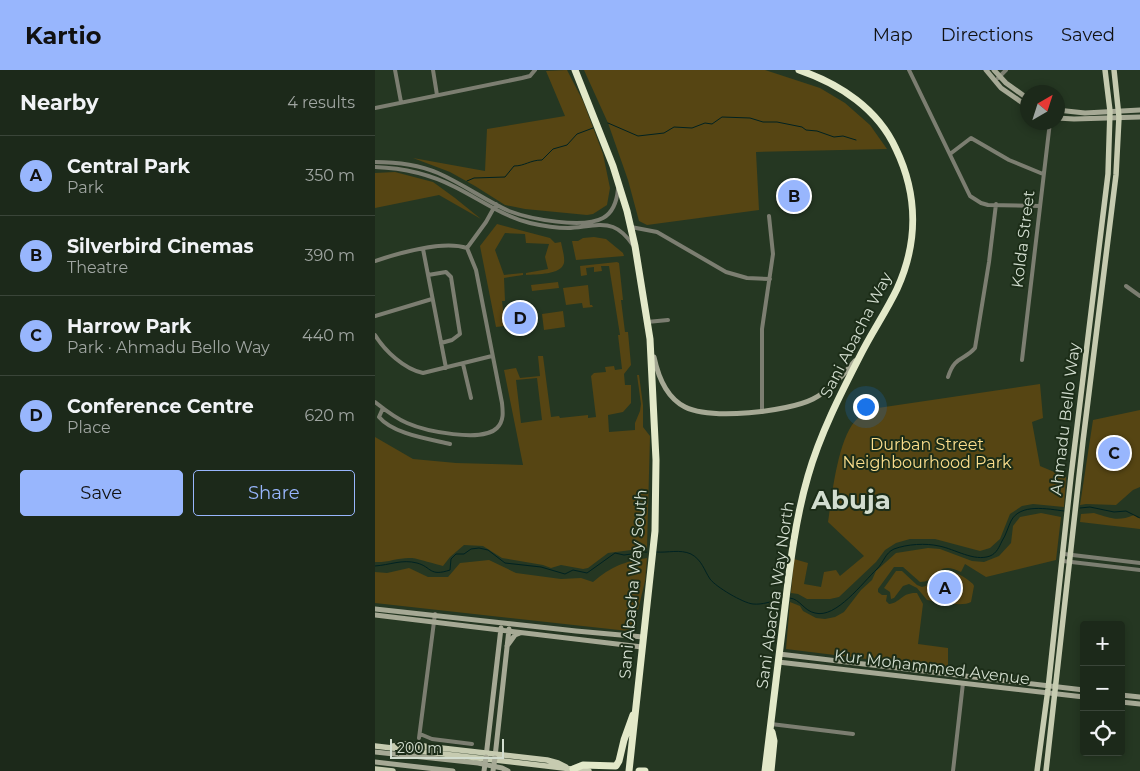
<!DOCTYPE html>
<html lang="en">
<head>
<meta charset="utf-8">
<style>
	body { margin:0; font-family:Montserrat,sans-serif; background:#253123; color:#f1f3f6 }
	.controls { position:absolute; right:15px; bottom:15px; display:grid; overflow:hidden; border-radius:5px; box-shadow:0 2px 8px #0003 }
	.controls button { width:45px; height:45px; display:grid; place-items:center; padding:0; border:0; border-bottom:1px solid #3a4539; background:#1c291a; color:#f1f3f6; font:25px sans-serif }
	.compass { position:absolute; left:645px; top:15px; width:45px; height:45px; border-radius:50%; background:#1c291a; box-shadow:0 2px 8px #0003; rotate:39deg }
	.scale { position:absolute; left:15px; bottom:12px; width:114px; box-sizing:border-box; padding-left:5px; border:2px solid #d2ddcf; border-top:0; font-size:14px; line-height:18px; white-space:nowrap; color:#d2ddcf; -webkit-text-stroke:4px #1c2d18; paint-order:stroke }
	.you { position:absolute; left:490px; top:336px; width:18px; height:18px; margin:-12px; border:4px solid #fff; border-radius:50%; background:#1a73e8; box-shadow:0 0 0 8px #1a73e833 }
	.badge { display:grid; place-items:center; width:32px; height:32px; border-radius:50%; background:#98b6fd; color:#111; font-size:16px; font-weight:700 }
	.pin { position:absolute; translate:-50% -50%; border:2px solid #fff; box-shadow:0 1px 5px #0006 }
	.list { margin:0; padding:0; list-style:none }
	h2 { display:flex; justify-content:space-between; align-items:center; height:65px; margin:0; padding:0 20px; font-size:21px }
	h2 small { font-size:16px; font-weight:400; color:#a0a6a2 }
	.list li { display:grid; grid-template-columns:32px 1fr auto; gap:15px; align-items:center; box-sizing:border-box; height:80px; padding:0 20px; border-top:1px solid #3a4539 }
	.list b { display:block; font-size:19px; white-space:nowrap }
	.list p { margin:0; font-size:16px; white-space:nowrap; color:#a0a6a2 }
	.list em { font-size:16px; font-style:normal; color:#a0a6a2 }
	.actions { display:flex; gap:10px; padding:15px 20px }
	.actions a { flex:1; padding:11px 0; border:1px solid #98b6fd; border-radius:5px; text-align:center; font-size:18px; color:#98b6fd }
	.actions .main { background:#98b6fd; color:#111 }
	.icon { flex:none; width:28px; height:28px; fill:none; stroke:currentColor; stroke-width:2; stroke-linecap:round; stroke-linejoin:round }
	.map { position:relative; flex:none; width:765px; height:701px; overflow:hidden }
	header { display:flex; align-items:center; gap:30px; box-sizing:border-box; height:70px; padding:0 25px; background:#98b6fd; color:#111 }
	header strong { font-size:24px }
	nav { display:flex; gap:28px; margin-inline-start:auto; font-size:18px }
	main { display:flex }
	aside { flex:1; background:#1c291a }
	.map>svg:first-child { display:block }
	.green { fill:#564513; fill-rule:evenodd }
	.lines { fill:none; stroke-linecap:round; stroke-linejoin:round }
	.stream { stroke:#002221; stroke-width:1 }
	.street { stroke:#7c7e71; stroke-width:4 }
	.secondary { stroke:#a6a995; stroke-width:5 }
	.primary { stroke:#c6cbb0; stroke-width:5.5 }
	.highway { stroke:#e3e9c9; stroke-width:7 }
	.secondary-bridge { stroke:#a6a995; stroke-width:5 }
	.labels { text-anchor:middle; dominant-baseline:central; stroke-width:4; stroke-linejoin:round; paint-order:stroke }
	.street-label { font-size:16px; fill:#d2ddcf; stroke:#1c2d18 }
	.park-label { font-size:16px; fill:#fbde8d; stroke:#1c2d18 }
	.town-label { font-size:26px; font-weight:bold; fill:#d2ddcf; stroke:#1c2d18 }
</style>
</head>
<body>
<header>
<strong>Kartio</strong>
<nav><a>Map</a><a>Directions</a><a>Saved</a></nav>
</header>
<main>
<aside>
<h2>Nearby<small>4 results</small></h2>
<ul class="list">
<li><span class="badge">A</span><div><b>Central Park</b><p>Park</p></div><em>350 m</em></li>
<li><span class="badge">B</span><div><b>Silverbird Cinemas</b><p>Theatre</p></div><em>390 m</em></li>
<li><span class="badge">C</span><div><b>Harrow Park</b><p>Park · Ahmadu Bello Way</p></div><em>440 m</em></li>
<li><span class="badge">D</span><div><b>Conference Centre</b><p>Place</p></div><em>620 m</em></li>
</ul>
<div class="actions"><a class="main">Save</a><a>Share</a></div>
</aside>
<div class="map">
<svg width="765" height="701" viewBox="0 0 765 701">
	<rect width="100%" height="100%" fill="#253722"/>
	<!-- green -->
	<path class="green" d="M192,0L208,31L228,84L235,118L232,135L218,144L212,145L150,139L130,135L100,116L75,102L38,88L110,101L112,59L190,46L171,1Z
		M209,0H390L445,18L470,33L495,55L512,79L381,82L384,140L272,155L264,151L253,110L233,53Z
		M20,102L58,112L80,128L106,149L64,125L0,138V103Z
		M122,154L175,168L180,173L186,172C187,178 190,187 189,193C186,205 162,204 151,205V203L173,199L170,187L174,174L151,173L150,164L130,163L120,180L129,205L148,203V205L129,208L130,231H127L130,256L121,257L105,176Z
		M219,167L231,169L248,183L249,186L201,190L197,171H203L208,168Z
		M242,192L244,193L248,230H246L250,262H253L256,295L249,304L250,315H256V333L248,342L233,345L234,362L260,360V353L265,341L266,334L262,305H264L268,335V357L275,366L272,478L233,483L213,498L208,499L186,495L176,498L168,495L127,488L108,476L89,475L75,487L68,496C59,494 45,489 37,488C24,487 12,493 0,492V367L38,389L81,393L148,395L129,300L141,298L145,308L165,306L163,286H168L176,347L184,346L185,348L213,345V348L221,347L216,306L219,303L231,302L230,297L239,296L240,300L247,299L243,265H245L234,196H226L227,201L219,202V197L211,198L212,205L206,206L205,196ZM162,308L167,350L146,353L141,310Z
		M183,212L184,218L157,221L156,215Z
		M213,215L215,235H217L218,237L208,238L207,233L191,235L188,218Z
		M188,241L190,257L169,260L167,244Z
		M665,314L668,348L657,352L665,396L691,407L689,437L658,434L647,436L635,444L625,469L615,478L605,481L560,469H535L521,473L510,480L501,492L464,527L455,529H432L423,524L416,523L419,489L433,493L429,514L446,517L449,502L461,500L465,506L489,486L453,452C457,426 463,365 483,348C487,344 492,342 496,339Z
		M765,340V417L758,420L741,435L711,434L705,435L718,350Z
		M666,443L686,447L681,490L611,507L590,494L586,502C560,489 564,512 545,512L528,497H519L503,519V522L507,525H512L511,531L514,534C525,533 527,522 542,523L548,534L543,574L573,578V599L411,579L415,532L425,536L428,541L441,548L450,549L460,547L469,542L486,520L497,510L501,501L521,483L553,478L565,479L597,491L609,492L624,486L636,473L638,456L645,447Z
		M719,443C736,448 742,452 759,445L763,448L765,447V459L705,452L706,444Z
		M272,488L270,511L259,557L253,561L0,533V502L12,503L34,498L53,507H73L85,493L114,490L141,503L186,509L206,508L218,512C237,496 248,492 272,488Z
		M521,501H527L542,515L547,517C571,512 566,488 598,514L599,516L596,532C588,537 562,532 552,530L542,518L534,514L528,516L519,528L516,529L515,522L509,518Z"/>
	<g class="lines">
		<!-- stream -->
		<path class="stream" d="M233,53L263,66L289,63L299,57L317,58L330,53L337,54L347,47L375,48L388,52H402L427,57L431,60L442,61L459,67L468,66L481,70
			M92,111L99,108L130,107L139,96C150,96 155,90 167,90L178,79L192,75L202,64L218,58
			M705,438L715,437L739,442L751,441L765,448
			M281,482C293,483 305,479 316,484C327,490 329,500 335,509C341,517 368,533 378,534C388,535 396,531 405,530
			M0,496C15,495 27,489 42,493C57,497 54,507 75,500L76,489L81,484H89L96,479L104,478L113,480L130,493L166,497L190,504L198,500L212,503L240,483L249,485L272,482
			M415,528C425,529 429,541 440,543C461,549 488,512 502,499C509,492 510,483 519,479C532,474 551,473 564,476C580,479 599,492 615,486C622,483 624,477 627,471C631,465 633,457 636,451C645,433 673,439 689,441"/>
		<!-- street -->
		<path class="street" d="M20,0L26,32
			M58,0L62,25
			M534,0L595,126L606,133L613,135L665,136
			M623,8L631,0
			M0,38L147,8L155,6L160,0
			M575,84L596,68L634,90L668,104
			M0,92C21,92 44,95 63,103C88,114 110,130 134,141C155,149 208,159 228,148C239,142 242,130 243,119
			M0,97C28,98 55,104 80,117C106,130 127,146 155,153C168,156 180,158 193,158C207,158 225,152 238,157C246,160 253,168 258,175
			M256,157L282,162L351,202L372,208L395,209
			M92,178L111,152L121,134
			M48,179L71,298
			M0,191C24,183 68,170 92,178L101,200L127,333C128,342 129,351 122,358C107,373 50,361 32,353C20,348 10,340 0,332
			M53,205L71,202L76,207L85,264L77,270L66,273
			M751,216L765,226
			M0,246L57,229
			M272,252L293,250
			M0,265C10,281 29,299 48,303L117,286
			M647,290L675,52
			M88,294L96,328
			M573,307C580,285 589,291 600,278L614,192L621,134
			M8,338L4,347C18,364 54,369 75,374
			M387,342V259L398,184L394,146
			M689,484L765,493
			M688,491L765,500
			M396,654L478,664
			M45,664L57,669L97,674
			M44,668L60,544
			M578,701L588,613"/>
		<!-- secondary -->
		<path class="secondary" d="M611,0L626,18L652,36
			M619,0L631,13L652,28
			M682,40L710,43L765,40
			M682,48L699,49L765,47
			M279,287C283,306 292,328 310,337C336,350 412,342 438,329C454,321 468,305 480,291
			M0,539L201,561L268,567
			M0,545L267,577
			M132,576L140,565L145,563
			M404,584L709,620
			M403,592L709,627
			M746,625L765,627
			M746,632L765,634
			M0,682L103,693L127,698L133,701
			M111,687L126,558
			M120,687L134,559
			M0,692L78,701"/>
		<!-- primary -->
		<path class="primary" d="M0,676L214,701
			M18,676L31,674L172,690L183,693L191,697
			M0,699L18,701
			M662,701L673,619L696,406L733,104L735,41L730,0
			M671,701L708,371L741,105L744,47L739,0"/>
		<!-- highway -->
		<path class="highway" d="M200,0L238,96L252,141L260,176L275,269L281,390L280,461L254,701
			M198,699L208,695L241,696L244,691L249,670L258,645
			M264,701H270
			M390,701C396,652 402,602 408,553C414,504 419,454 433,406C445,364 466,323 486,284C497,262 511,242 522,219C543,173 543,125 521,79C503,39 465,14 424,0
			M396,701L399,671L397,662"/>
		<!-- secondary-bridge -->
		<path class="secondary-bridge" d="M109,701L111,687
			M118,701L120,688"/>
	</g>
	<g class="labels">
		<!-- street labels -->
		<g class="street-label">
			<text transform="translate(648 169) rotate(-83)">Kolda Street</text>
			<text transform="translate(481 265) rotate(-63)">Sani Abacha Way</text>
			<text transform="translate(690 349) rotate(-83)">Ahmadu Bello Way</text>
			<text transform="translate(258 514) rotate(-85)">Sani Abacha Way South</text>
			<text transform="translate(400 525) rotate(-82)">Sani Abacha Way North</text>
			<text transform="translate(557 597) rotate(7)">Kur Mohammed Avenue</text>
		</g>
		<!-- park labels -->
		<g class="park-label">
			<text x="552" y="374">Durban Street<tspan x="552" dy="18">Neighbourhood Park</tspan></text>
		</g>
		<!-- town labels -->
		<g class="town-label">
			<text x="476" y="430">Abuja</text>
		</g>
	</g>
</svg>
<div class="controls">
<button>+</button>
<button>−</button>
<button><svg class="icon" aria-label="locate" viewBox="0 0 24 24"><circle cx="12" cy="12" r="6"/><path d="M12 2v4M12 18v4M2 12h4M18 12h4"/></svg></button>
</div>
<svg class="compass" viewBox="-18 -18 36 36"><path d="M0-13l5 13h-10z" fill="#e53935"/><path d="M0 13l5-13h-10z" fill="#a0a6a2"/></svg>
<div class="scale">200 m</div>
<div class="you"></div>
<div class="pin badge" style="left:570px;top:518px">A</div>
<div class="pin badge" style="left:419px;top:126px">B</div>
<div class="pin badge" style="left:739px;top:383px">C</div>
<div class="pin badge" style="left:145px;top:248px">D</div>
</div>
</main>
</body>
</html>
